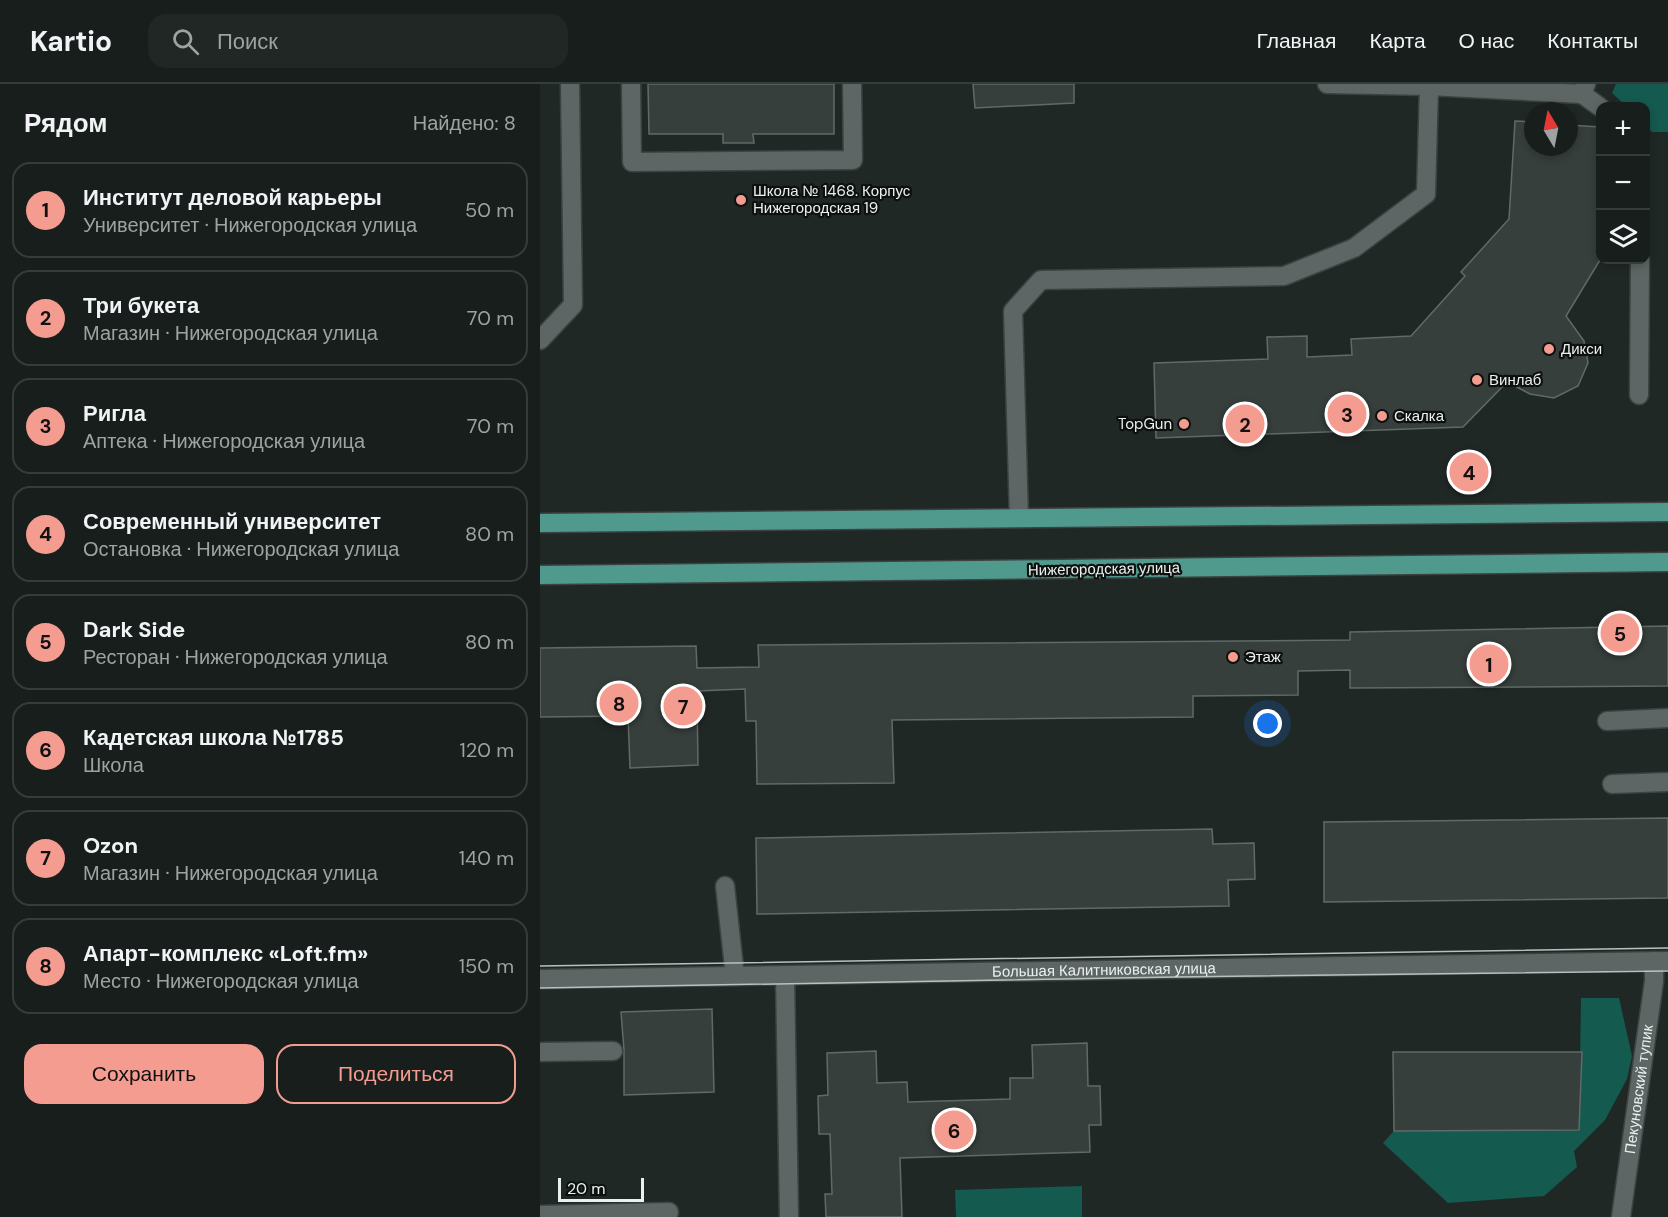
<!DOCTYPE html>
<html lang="ru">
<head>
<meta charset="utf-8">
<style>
	body { margin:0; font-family:"DM Sans",sans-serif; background:#212725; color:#f1f3f6 }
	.controls { position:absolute; right:18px; top:18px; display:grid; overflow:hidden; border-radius:12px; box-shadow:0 3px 9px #0003 }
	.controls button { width:54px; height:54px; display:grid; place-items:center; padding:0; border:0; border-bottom:2px solid #363c3b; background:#181e1c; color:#f1f3f6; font:30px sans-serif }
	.compass { position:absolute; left:984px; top:18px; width:54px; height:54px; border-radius:50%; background:#181e1c; box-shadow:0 3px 9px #0003; rotate:350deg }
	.scale { position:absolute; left:18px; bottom:15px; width:86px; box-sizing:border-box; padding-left:6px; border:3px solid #ebf0ef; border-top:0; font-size:16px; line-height:21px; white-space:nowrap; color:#ebf0ef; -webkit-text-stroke:4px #0c100f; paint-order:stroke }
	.you { position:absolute; left:728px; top:640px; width:21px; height:21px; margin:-15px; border:4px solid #fff; border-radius:50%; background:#1a73e8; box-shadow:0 0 0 9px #1a73e833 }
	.badge { display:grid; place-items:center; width:39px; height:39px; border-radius:50%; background:#f59c91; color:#111; font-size:20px; font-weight:700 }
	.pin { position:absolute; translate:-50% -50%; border:3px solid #fff; box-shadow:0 2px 6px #0006 }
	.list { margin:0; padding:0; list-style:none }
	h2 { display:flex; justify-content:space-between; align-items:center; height:78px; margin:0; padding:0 24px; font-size:26px }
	h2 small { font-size:20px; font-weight:400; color:#9fa2a3 }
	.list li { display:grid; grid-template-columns:39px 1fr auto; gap:18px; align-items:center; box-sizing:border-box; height:96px; margin:0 12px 12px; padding:0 12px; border:2px solid #363c3b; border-radius:18px }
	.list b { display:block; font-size:22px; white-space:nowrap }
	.list p { margin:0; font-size:20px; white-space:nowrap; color:#9fa2a3 }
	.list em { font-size:20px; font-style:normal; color:#9fa2a3 }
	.actions { display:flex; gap:12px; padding:18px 24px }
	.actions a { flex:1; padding:14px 0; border:2px solid #f59c91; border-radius:18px; text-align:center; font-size:21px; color:#f59c91 }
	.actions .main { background:#f59c91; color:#111 }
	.icon { flex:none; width:33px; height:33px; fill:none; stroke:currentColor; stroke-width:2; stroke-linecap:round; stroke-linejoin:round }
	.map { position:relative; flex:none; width:1128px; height:1133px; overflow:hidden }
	header { display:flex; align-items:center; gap:36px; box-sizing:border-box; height:84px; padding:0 30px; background:#181e1c; border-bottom:2px solid #363c3b }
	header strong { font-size:28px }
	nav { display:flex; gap:33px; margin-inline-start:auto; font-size:21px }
	.search { width:420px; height:54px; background:#212725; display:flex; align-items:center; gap:15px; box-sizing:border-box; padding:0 21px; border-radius:18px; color:#9fa2a3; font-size:22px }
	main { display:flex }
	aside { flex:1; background:#181e1c }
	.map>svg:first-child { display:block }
	.green { fill:#155a4e }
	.building { fill:#363f3c; stroke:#616a67; stroke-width:1.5 }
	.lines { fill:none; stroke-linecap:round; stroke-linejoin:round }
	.minor-casing { stroke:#3c4240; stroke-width:21 }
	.major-casing { stroke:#3c4240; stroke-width:21 }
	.minor { stroke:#5d6664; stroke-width:18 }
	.major { stroke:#4f9a8c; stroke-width:18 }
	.tram { stroke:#bbc0bf; stroke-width:1.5 }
	.poi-dot { fill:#f59c91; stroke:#0c100f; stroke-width:2 }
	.labels { text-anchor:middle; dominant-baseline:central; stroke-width:4.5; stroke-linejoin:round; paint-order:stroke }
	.poi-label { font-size:15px; fill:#ebf0ef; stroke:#0c100f; text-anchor:start }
	.street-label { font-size:15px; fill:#ebf0ef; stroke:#0c100f }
</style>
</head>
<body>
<header>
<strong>Kartio</strong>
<div class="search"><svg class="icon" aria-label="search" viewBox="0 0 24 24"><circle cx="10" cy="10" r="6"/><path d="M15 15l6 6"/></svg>Поиск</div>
<nav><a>Главная</a><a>Карта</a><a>О нас</a><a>Контакты</a></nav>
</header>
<main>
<aside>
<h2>Рядом<small>Найдено: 8</small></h2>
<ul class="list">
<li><span class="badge">1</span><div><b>Институт деловой карьеры</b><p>Университет · Нижегородская улица</p></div><em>50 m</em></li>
<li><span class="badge">2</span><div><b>Три букета</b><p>Магазин · Нижегородская улица</p></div><em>70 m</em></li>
<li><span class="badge">3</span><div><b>Ригла</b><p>Аптека · Нижегородская улица</p></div><em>70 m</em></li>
<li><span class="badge">4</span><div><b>Современный университет</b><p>Остановка · Нижегородская улица</p></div><em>80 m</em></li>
<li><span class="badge">5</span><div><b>Dark Side</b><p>Ресторан · Нижегородская улица</p></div><em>80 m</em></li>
<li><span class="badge">6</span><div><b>Кадетская школа №1785</b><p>Школа</p></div><em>120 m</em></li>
<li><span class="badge">7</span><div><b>Ozon</b><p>Магазин · Нижегородская улица</p></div><em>140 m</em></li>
<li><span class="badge">8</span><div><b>Апарт-комплекс «Loft.fm»</b><p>Место · Нижегородская улица</p></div><em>150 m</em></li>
</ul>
<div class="actions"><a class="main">Сохранить</a><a>Поделиться</a></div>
</aside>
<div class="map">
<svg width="1128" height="1133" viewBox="0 0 1128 1133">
	<rect width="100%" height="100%" fill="#202826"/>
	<!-- green -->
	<path class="green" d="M1076,0H1128V48H1112L1106,42V22H1086L1072,9Z
		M1041,914H1079L1092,972L1087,995L1065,1036L1034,1067L1037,1083L1004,1112L908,1119L843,1059L854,1047L1039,1046Z
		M542,1102V1133H416L415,1106Z"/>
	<!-- building -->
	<path class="building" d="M108,0H294V50H213L214,59H183V50H109Z
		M433,0H534V19L435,24Z
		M975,37L993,38V63H1029V41L1060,43V176L1026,232L1044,257L1048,279L1038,302L1014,314L990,310L967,298L923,343L616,354L614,279L728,275L727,253L767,252V273L812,271L811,255L871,252L925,192L921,188L969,135Z
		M1128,542V602L810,604V586L758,587V611L653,612V633L352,636L354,699L217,700L216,637H206L205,605L157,607L158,681L90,684L88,632L0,633V564L156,562L157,584L219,583L218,561L810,556V548Z
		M1128,734V814L784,818V738Z
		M672,745L673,760L714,759L715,795L688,796L689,822L217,830L216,754Z
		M172,925L174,1008L84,1011V966L81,928Z
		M547,959L548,1002H560L561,1041H549L550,1068L360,1074L362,1133H286L285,1110H292L290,1050H279L278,1012L288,1011L287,969L336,967L337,999L367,998L368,1018L470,1015V994H493L492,961Z
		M853,968H1042L1039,1046L854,1047Z"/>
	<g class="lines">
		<!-- minor casing -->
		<g class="minor-casing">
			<g id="minor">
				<path d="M91,0L92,78L313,76L312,0"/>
				<path d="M787,0L889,2"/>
				<path d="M1042,10L1060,23"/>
				<path d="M0,256L33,221L30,0"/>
				<path d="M1099,311L1100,176"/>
				<path d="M479,434L473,227L501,196L744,192L814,164L886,110L889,2L1042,10L1046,0"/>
				<path d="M1067,637L1128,634"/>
				<path d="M1072,700L1128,698"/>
				<path d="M185,802L195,892"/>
				<path d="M245,891L249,1133"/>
				<path id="s1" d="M0,895L1128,877"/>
				<path d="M0,968L73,967"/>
				<path d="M0,1131L129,1128"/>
				<path id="s2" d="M1081,1133L1114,897V877"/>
			</g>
		</g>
		<!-- major casing -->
		<g class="major-casing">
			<path id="major" d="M0,439L1128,428
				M0,491L1128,478"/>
		</g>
		<!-- minor -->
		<use href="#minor" class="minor"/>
		<!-- major -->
		<use href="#major" class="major"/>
		<!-- tram -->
		<path class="tram" d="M0,882L1128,864
			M0,904L635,893L1128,887"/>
	</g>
	<!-- markers -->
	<g class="poi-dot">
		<circle cx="201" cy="116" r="6"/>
		<circle cx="1009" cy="265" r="6"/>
		<circle cx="937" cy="296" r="6"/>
		<circle cx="842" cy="332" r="6"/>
		<circle cx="644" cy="340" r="6"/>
		<circle cx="693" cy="573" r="6"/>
	</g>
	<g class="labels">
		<!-- poi labels -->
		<g class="poi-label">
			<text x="213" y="107">Школа № 1468. Корпус<tspan x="213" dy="17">Нижегородская 19</tspan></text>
			<text x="1021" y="265">Дикси</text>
			<text x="949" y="296">Винлаб</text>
			<text x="854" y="332">Скалка</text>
			<text x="632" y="340" text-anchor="end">TopGun</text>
			<text x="705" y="573">Этаж</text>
		</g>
		<!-- street labels -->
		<g class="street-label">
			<text transform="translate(564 485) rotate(-1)">Нижегородская улица</text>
			<text stroke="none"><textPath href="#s1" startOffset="564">Большая Калитниковская улица</textPath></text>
			<text stroke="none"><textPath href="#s2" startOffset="129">Пекуновский тупик</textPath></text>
		</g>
	</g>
</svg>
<div class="controls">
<button>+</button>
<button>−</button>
<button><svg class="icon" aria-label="layers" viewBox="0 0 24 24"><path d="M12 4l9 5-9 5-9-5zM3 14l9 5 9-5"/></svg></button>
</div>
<svg class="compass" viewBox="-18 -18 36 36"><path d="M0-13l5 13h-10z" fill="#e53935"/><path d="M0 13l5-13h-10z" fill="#9fa2a3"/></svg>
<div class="scale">20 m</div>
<div class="you"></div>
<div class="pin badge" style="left:949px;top:580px">1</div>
<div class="pin badge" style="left:705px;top:340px">2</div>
<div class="pin badge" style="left:807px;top:330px">3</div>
<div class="pin badge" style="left:929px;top:388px">4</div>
<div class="pin badge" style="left:1080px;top:549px">5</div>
<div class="pin badge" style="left:414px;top:1046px">6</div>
<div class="pin badge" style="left:143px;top:622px">7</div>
<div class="pin badge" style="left:79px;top:619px">8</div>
</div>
</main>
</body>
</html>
